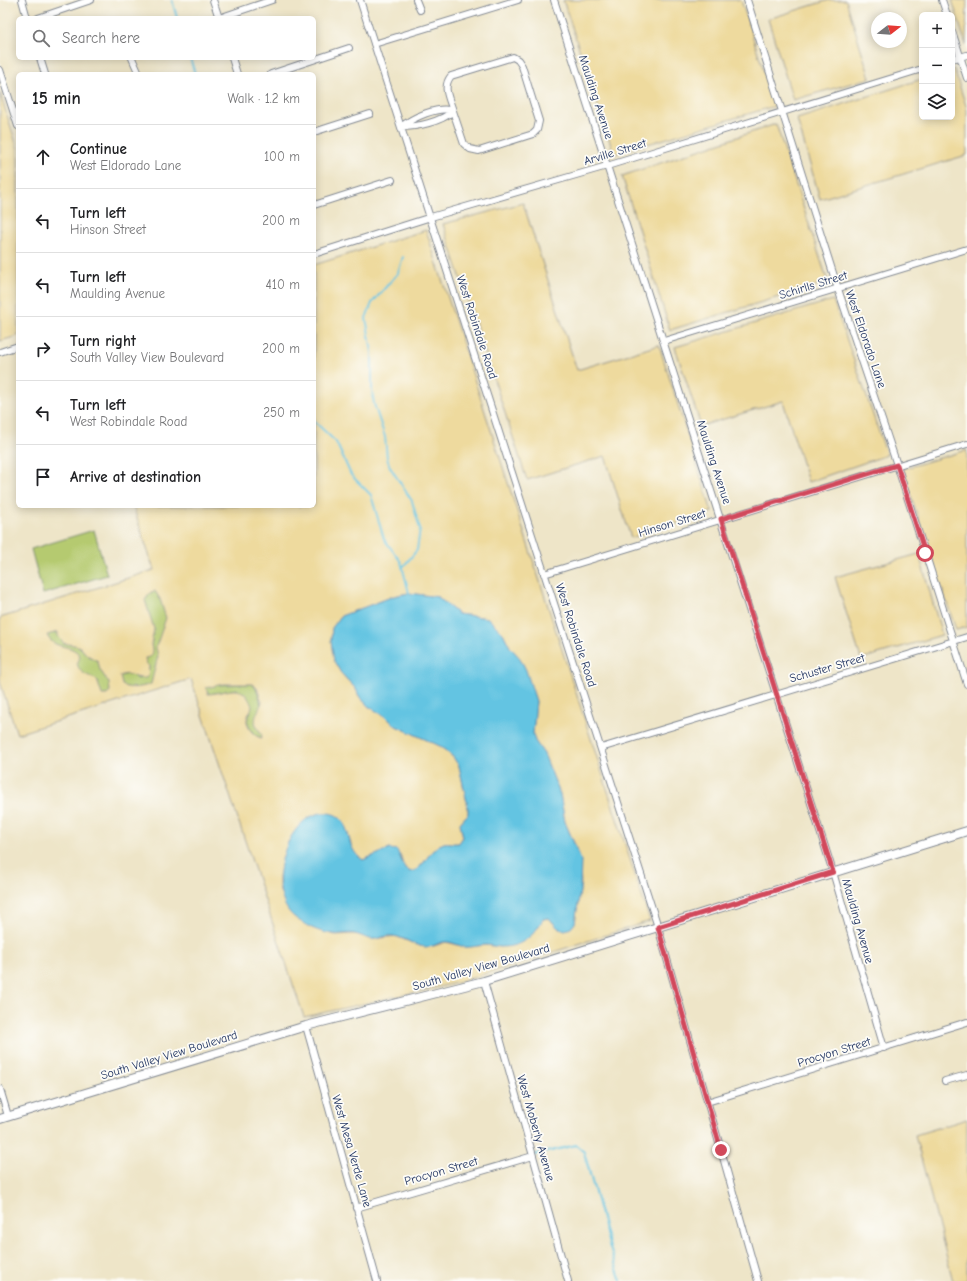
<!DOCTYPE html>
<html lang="en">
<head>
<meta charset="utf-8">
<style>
	body { margin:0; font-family:"Comic Neue",sans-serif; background:#f6f6f6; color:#202124 }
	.controls { position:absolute; right:12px; top:12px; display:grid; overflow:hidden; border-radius:6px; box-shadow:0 2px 10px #0003 }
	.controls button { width:36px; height:36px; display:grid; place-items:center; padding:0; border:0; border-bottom:1px solid #e0e0e0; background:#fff; color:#202124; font:20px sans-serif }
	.compass { position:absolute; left:871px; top:12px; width:36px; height:36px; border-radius:50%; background:#fff; box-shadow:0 2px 10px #0003; rotate:73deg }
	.stop { position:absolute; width:12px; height:12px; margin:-9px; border:3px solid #d1495b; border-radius:50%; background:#fff }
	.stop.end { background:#d1495b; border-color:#fff; box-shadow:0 1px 4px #0008 }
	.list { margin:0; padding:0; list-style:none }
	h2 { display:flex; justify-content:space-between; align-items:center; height:52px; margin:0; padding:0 16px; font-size:17px }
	h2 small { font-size:13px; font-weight:400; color:#757577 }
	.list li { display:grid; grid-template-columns:26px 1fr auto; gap:12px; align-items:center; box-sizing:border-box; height:64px; padding:0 16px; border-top:1px solid #e0e0e0 }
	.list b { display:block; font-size:15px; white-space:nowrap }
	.list p { margin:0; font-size:13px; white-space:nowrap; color:#757577 }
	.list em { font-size:13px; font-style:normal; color:#757577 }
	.icon { flex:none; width:22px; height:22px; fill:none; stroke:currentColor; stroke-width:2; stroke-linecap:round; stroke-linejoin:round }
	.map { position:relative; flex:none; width:967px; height:1281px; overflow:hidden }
	.search { position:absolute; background:#fff; box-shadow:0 2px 10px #0003; left:16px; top:16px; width:300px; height:44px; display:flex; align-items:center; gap:10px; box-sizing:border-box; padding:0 14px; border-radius:6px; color:#757577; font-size:15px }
	.panel { position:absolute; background:#fff; box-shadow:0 2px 10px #0003; left:16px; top:72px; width:300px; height:436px; border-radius:6px }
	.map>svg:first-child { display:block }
	.green { fill:#b5ca6f; stroke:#687c66 }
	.sand { fill:#eeda9e; stroke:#84847e; fill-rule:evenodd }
	.water { fill:#63c4e2; stroke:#3f7aa0 }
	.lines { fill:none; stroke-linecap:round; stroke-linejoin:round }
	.stream { stroke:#63c4e2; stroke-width:2 }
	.minor-casing { stroke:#848a93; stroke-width:8 }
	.major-casing { stroke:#848a93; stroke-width:10 }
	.minor { stroke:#fff; stroke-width:6 }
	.major { stroke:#fff; stroke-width:8 }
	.route { stroke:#d1495b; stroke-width:5 }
	.labels { text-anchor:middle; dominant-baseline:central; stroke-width:3.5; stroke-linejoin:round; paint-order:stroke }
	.street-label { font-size:12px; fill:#1b2f5e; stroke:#fdfcf7 }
</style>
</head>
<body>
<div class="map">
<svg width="967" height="1281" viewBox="0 0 967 1281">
	<rect width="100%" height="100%" fill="#fdfcf7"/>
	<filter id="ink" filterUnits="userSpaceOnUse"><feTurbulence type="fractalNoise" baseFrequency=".025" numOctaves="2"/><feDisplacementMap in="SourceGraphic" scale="8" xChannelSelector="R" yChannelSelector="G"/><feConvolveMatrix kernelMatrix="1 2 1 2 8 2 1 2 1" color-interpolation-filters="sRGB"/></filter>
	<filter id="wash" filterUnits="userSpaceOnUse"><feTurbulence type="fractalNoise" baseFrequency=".012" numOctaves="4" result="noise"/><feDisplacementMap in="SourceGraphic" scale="16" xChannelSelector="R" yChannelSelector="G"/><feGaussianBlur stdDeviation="0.9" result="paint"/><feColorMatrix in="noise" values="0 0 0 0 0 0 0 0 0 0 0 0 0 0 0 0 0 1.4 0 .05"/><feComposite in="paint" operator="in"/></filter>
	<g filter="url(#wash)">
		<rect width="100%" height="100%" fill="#eee5c8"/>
		<!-- green -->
		<path class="green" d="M94,530L107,575L43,594L31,549Z
			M155,591L160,599L166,618L158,643V662L151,684C144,687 129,690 122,685L120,676L129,674L138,679L148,676L149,666L146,663L145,658L152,649L151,645L154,629L145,600L151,592Z
			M58,632L67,643L79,646L87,655L98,661L100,670L109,683L110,691L107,695H102L97,680L87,676L79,670L72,649C62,646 52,646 47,635Z
			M252,684C265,696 260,721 262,738C253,736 250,729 247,720L251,711L237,689L209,694L206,688L218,685Z"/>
		<!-- sand -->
		<path class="sand" d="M563,0H741L775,106L614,154Z
			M829,0H846L870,78L793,100L768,19Z
			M952,0H967L966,45Z
			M954,69L967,109V155L820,199L797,119L922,79V117H952V70Z
			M0,93L18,149V336L0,341Z
			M776,124L828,282L670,330L622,176Z
			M523,203L577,370L659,345L712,512L631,538L605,456L527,480L443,224Z
			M426,230L650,921L457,983L304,1017L191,679L17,734L0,682V618L154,570L133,506H314V265ZM155,591L160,599L166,618L156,647L158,656L151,684C144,687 129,690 122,685L120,676C130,670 137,682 148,677L149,666L146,663L145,658L150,657L153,654L151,645L154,629L145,600L151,592ZM408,593L438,597L458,614L488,618L503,633L510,647L523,664L536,701L533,734L535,741L544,754L560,794L565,822L579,854L581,883L575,923L558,928L549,918L543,919L500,947L486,945L466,947L446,942L434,946H420L395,936L375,939L355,934L335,935L308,926L285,902L279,889V876L288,842L296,830L306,822L347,830L353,852L363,860L390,849L401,856C402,864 404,868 411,872C426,868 428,848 444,843C448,842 454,844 459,843L463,837L460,823L468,814V807L459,766L453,757L440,746L396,726L386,717L368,706L359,696L356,689L341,673L334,661L331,641L332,628L341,616L394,596ZM58,632V636L63,643L79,646L87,655L98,661L100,670L109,683L110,691L107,695H102L97,680C89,675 81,675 77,664L80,657L77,652C67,644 53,649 47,635ZM223,684H252L257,688L262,702C259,710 252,719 257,727C259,731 262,733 262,738C254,737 246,727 247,719C248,714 251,711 252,706C242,680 229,693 208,694L206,688Z
			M833,300L887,455L808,482L783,401L701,426L675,347Z
			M967,450V627L956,630L902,469Z
			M919,554L942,635L861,659L835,577Z
			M967,1119V1281H953L915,1135Z"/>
		<!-- water -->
		<path class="water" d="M409,593L438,597L458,614L488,618L503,633L510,647L520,658L526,670L536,701L533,734L535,741L544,754L560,794L565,822L581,860L580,891L575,923L571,928L565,930L558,928L549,918L543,919C534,936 522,947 501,947C496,947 491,945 486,945C479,945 471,948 465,947C459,946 453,942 447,942C440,941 434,947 427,947C415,947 405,937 393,936C386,935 381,938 375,939C368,940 361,935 355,934C348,932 341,935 334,934C319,933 304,925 293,916C261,886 291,802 333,814C353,820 343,848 363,860L390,849L397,850L405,869L411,872C426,868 428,848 444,843C448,842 454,844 459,843L463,837L460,823L468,814V807L459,766L453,757L440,746L396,726L386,717L368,706L359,696L356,689L341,673L334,661L331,641L332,628L341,616L394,596Z"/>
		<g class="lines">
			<!-- stream -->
			<path class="stream" d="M172,0L177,18
				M190,58L195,74
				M403,257L398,273L372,303L366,318L372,352V391L374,404L385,437L387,458L390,467L412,501L420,529L417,550L403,567
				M314,421L336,442L351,475L371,495L384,539L401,562L409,593
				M534,1155L576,1145L584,1152L610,1248L621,1281"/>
		</g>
	</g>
	<g filter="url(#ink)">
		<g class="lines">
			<!-- minor casing -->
			<g class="minor-casing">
				<path id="minor" d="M22,0L27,18
					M213,0L219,18
					M360,0L658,927L758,1281
					M416,0L420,10
					M554,0L833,872L884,1048
					M747,0L838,289L897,465L967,684
					M942,0L947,15
					M38,18L91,0
					M219,18L272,0
					M952,31L967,78
					M374,44L518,0
					M40,58L45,74
					M132,58L139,74
					M232,58L237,74
					M952,59L967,55
					M0,70L18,126
					M271,74L349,48
					M401,127C412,118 439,105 453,111L464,144L470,149L479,151L533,134L537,130L539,121L522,66L518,60L513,57L451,76C442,87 449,98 453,111
					M401,127C417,127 441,122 453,111
					M314,132L370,114
					M314,205L392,180
					M314,254L431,217L607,166L922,69
					M664,341L967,249
					M0,352L18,346
					M544,574L967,444
					M601,748L967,637
					M484,981L568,1281
					M306,1026L377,1281
					M945,1081L967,1075
					M0,1089L8,1116
					M707,1102L967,1022
					M356,1208L533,1156"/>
			</g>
			<!-- major casing -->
			<g class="major-casing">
				<path id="major" d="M0,1119L306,1026L484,981L967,831"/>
			</g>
			<!-- minor -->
			<use href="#minor" class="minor"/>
			<!-- major -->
			<use href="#major" class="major"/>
		</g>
	</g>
	<g class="lines" filter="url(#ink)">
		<!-- route -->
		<path class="route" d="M721,1150L658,927L833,872L721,519L897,465L925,553"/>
	</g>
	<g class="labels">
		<!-- street labels -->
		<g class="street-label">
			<text transform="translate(596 97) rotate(72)">Maulding Avenue</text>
			<text transform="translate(615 152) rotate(-17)">Arville Street</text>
			<text transform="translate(813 285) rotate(-17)">Schirlls Street</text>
			<text transform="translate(477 327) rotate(72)">West Robindale Road</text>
			<text transform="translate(866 339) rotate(71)">West Eldorado Lane</text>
			<text transform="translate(714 462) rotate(72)">Maulding Avenue</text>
			<text transform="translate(672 523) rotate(-17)">Hinson Street</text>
			<text transform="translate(576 635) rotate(72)">West Robindale Road</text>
			<text transform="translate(827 668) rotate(-16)">Schuster Street</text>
			<text transform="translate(858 921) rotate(74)">Maulding Avenue</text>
			<text transform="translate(481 967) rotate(-16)">South Valley View Boulevard</text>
			<text transform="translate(834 1052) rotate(-17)">Procyon Street</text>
			<text transform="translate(169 1055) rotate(-17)">South Valley View Boulevard</text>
			<text transform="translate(536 1128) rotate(74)">West Moberly Avenue</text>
			<text transform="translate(352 1151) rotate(74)">West Mesa Verde Lane</text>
			<text transform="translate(441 1171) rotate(-16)">Procyon Street</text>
		</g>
	</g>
</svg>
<div class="controls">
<button>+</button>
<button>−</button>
<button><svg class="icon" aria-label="layers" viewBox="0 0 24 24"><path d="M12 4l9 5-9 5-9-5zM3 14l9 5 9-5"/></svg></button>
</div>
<svg class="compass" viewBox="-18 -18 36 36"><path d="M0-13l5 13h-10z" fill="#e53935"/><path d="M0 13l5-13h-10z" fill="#757577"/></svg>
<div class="stop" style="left:925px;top:553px"></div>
<div class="stop end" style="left:721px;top:1150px"></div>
<div class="search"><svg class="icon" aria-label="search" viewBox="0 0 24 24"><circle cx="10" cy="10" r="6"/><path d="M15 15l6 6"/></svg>Search here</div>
<section class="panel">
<h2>15 min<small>Walk · 1.2 km</small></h2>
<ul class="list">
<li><svg class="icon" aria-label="ahead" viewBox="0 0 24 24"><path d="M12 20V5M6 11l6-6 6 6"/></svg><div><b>Continue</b><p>West Eldorado Lane</p></div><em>100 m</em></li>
<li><svg class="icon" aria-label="left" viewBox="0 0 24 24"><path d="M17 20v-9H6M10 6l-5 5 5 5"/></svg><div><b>Turn left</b><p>Hinson Street</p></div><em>200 m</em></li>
<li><svg class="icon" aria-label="left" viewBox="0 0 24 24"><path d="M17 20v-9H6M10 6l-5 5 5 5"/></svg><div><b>Turn left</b><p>Maulding Avenue</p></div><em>410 m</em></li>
<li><svg class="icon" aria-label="right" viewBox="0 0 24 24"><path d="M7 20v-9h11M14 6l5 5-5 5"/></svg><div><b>Turn right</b><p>South Valley View Boulevard</p></div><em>200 m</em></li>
<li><svg class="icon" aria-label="left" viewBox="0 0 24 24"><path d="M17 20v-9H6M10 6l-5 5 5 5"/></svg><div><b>Turn left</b><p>West Robindale Road</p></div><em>250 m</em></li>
<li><svg class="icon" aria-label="arrive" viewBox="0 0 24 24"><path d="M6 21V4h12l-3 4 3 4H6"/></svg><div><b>Arrive at destination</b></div></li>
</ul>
</section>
</div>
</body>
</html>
